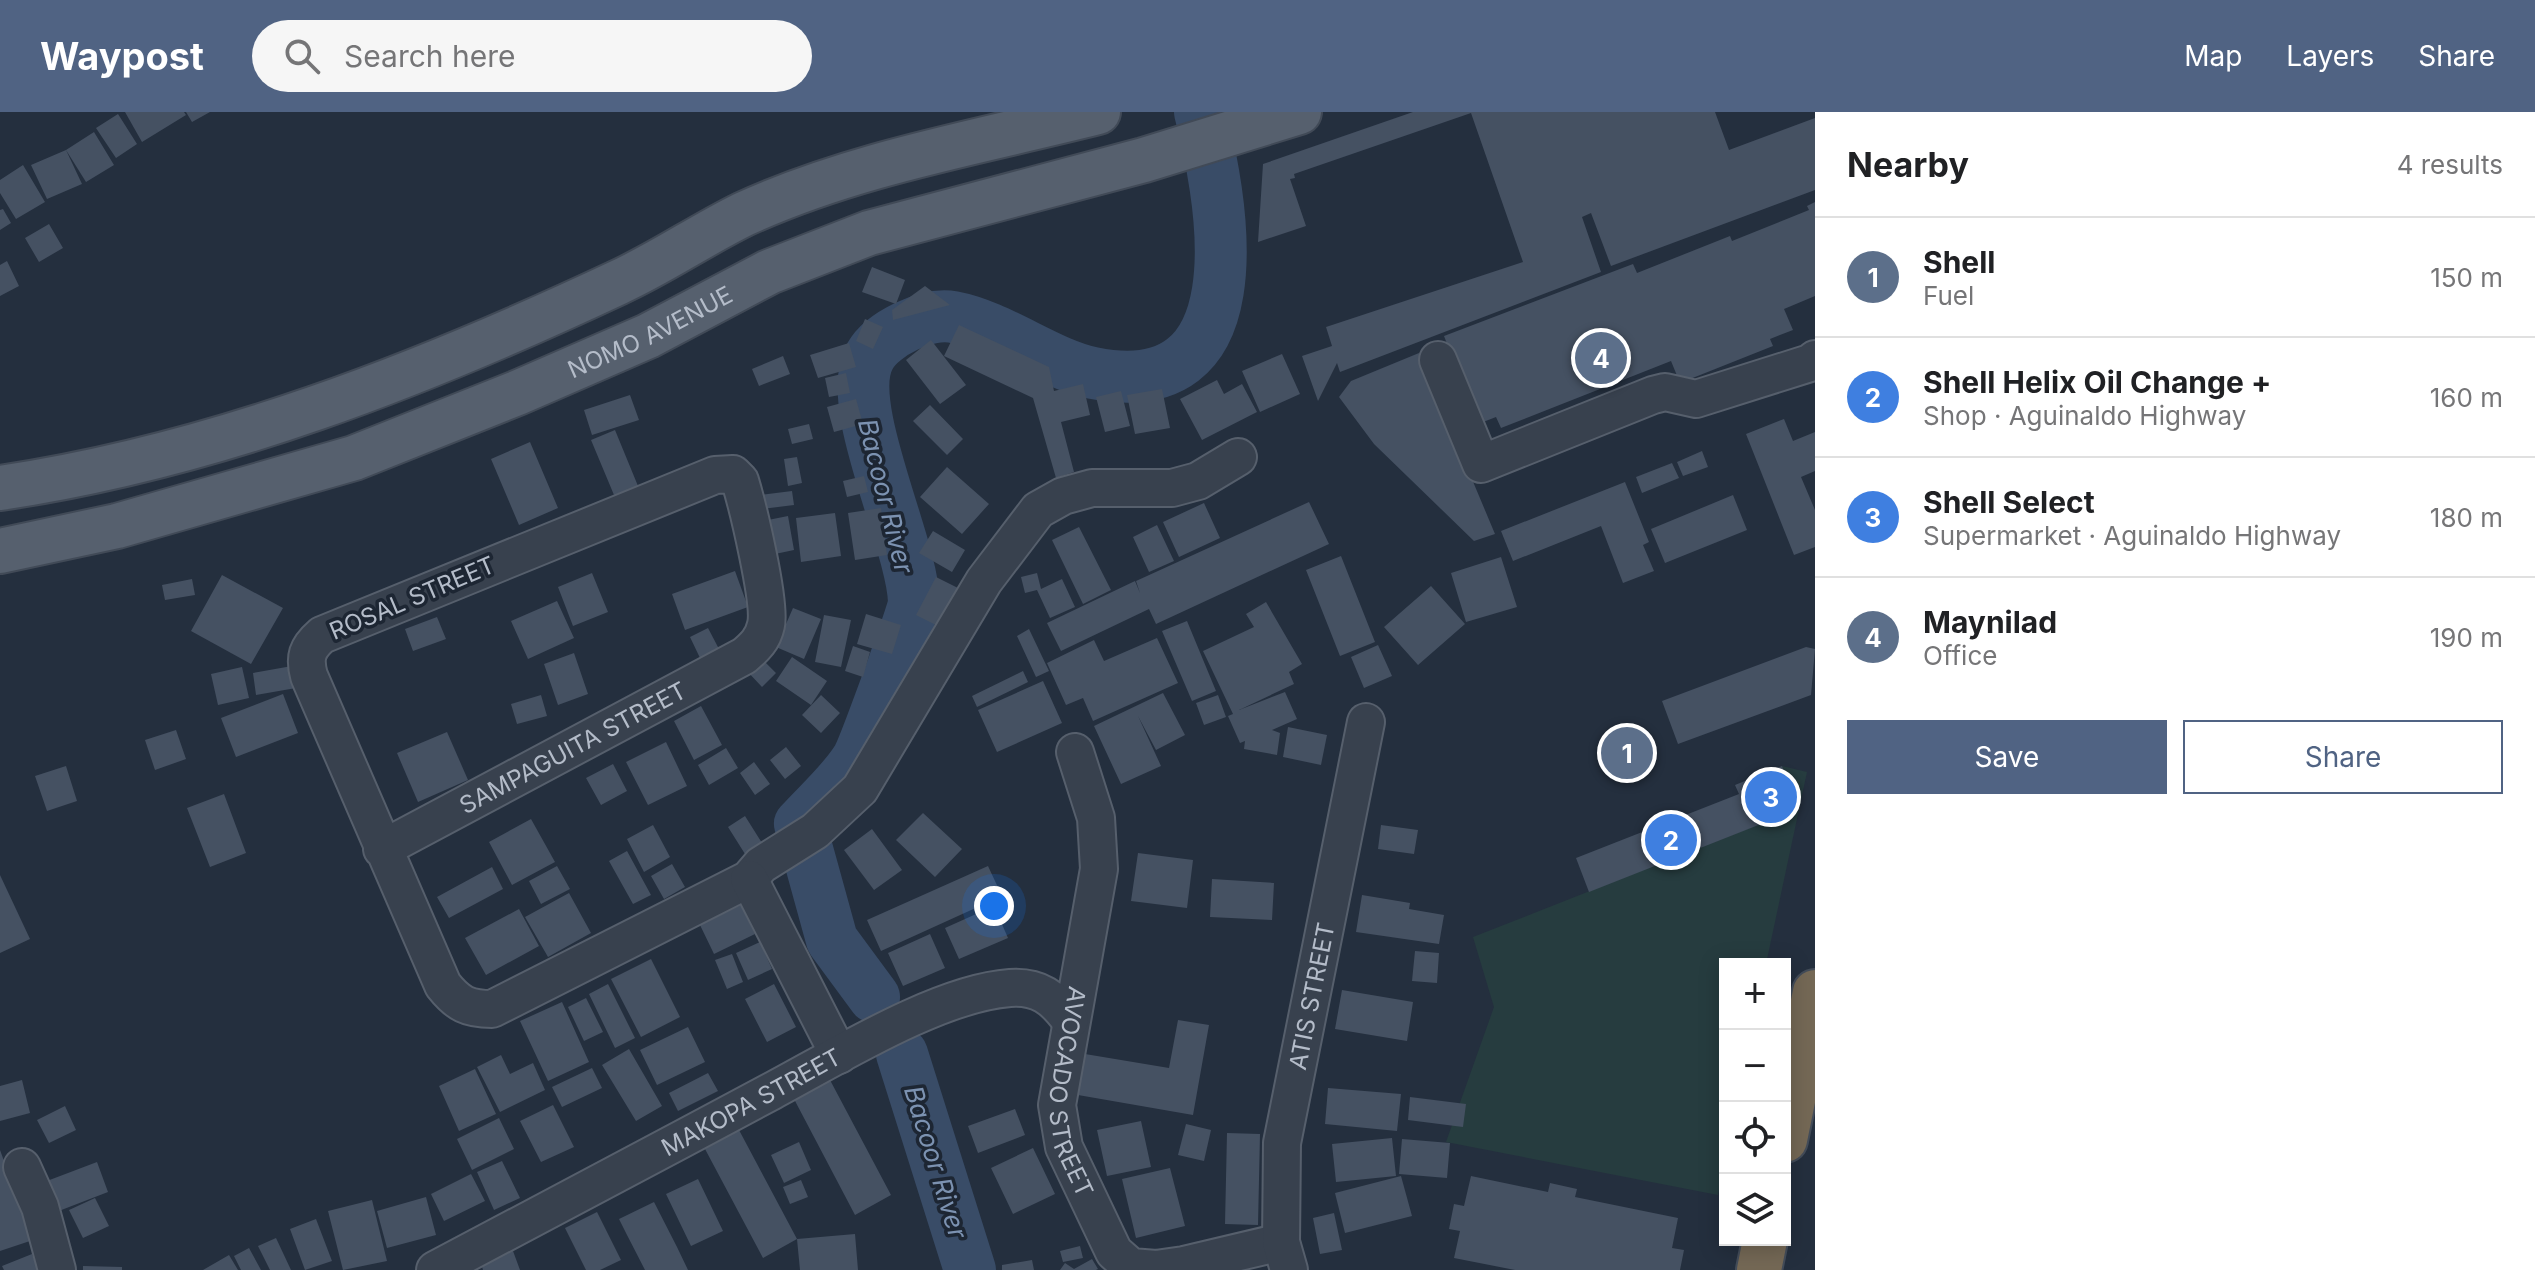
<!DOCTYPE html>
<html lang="en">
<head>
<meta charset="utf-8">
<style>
	body { margin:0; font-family:Inter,sans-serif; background:#f6f6f6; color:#202124 }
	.controls { position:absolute; right:24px; bottom:24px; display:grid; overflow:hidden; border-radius:0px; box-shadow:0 4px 20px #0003 }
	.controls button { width:72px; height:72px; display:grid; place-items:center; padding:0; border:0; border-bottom:2px solid #e0e0e0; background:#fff; color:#202124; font:40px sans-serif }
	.you { position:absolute; left:994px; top:794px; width:28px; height:28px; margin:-20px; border:6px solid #fff; border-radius:50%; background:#1a73e8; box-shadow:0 0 0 12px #1a73e833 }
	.badge { display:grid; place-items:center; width:52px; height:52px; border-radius:50%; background:#506383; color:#fff; font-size:26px; font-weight:700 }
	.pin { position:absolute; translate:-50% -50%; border:4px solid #fff; box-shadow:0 2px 8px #0006 }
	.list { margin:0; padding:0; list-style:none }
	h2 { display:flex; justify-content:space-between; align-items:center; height:104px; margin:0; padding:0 32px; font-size:34px }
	h2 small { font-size:26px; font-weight:400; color:#757577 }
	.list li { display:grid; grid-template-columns:52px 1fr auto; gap:24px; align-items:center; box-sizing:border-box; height:120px; padding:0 32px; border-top:2px solid #e0e0e0 }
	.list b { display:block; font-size:30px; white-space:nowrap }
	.list p { margin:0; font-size:26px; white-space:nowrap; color:#757577 }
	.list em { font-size:26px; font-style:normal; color:#757577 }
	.actions { display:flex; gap:16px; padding:24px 32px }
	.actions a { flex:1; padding:18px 0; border:2px solid #506383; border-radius:0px; text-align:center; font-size:28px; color:#506383 }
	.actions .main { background:#506383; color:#fff }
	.icon { flex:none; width:44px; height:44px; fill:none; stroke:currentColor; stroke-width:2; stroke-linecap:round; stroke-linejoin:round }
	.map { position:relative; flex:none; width:1815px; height:1158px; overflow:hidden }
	header { display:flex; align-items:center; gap:48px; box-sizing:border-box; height:112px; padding:0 40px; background:#506383; color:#fff }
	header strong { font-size:38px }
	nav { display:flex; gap:44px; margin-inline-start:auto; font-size:28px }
	.search { width:560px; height:72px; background:#f6f6f6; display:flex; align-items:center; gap:20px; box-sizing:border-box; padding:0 28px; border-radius:44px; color:#757577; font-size:30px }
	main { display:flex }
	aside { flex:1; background:#fff }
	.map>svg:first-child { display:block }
	.green { fill:#263c3f }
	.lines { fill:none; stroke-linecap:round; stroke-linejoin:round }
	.river { stroke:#394c67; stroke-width:52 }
	.building { fill:#455162 }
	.minor-casing { stroke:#565f6c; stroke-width:40 }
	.major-casing { stroke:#414a57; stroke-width:48 }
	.highway-casing { stroke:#434c59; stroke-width:48 }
	.minor { stroke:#38414e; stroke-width:36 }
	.major { stroke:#56606e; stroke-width:44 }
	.highway { stroke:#746855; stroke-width:44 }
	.labels { text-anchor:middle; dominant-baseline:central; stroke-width:7; stroke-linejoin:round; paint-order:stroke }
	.street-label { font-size:24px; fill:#b4bcc9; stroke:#1d2633 }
	.water-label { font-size:26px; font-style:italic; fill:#7c92b1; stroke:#1d2633 }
</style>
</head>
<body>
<header>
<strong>Waypost</strong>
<div class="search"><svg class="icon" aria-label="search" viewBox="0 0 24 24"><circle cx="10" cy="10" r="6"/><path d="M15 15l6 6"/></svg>Search here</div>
<nav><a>Map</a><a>Layers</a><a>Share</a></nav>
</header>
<main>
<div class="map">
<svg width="1815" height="1158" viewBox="0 0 1815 1158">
	<rect width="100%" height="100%" fill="#242f3e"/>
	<!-- green -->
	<path class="green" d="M1782,654L1807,660L1766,852H1725V1049L1718,1083L1446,1030L1494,895L1473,825L1798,697Z"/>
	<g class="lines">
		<!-- river -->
		<path class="river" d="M874,885L832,828L800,712C818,692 841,672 856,649C863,639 914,499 914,491C913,431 842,293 870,244C882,222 927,200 953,205C1001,214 1048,252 1093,261C1258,294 1225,98 1200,0
			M902,942L970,1158"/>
	</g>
	<!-- building -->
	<path class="building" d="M125,0H184L186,3L142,30Z
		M186,0H210L192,10Z
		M1413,0H1715L1729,38L1815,6V78L1611,154L1591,101L1582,105L1601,160L1340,260L1337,251L1318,289L1302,244L1332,234L1326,215L1523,150L1471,1L1294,62L1295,66L1290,67L1306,114L1258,130L1263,52Z
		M118,2L137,32L116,46L96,16Z
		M94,20L114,53L86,70L66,38Z
		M66,38L82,72L47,87L31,53Z
		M23,53L45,90L16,107L0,81V68Z
		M1815,90V184L1784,197L1793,218L1770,227L1773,234L1680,271L1671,249L1501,316L1496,305L1478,312L1444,224L1633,152L1637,161L1730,124L1732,129L1809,98L1807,94Z
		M3,97L11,111L0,118V98Z
		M49,112L63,136L39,150L25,126Z
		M7,149L19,174L0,184V153Z
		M872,155L905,168L896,192L862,180Z
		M925,174L950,193L893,208L892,198Z
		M865,207L883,215L873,237L856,229Z
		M959,213L1049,255L1054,279L1083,272L1090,303L1061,310L1074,360L1056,366L1033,286L944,244Z
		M931,228L966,273L940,292L906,248Z
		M849,231L856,255L818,266L810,243Z
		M1419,241L1495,422L1474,429L1374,332L1339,285L1351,269Z
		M1282,242L1300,282L1260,300L1242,259Z
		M783,244L790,262L759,274L752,257Z
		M846,261L850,281L829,285L825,266Z
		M1217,268L1224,282L1242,272L1257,300L1202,328L1180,287Z
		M1162,277L1170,316L1135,322L1127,283Z
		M1121,279L1130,314L1105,320L1096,285Z
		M630,283L639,308L592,323L584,298Z
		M856,287L863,312L834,320L827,295Z
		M930,293L963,327L947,343L913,309Z
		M1784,307L1793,329L1815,320V359L1801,365L1815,398V435L1794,443L1746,322Z
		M809,312L813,327L792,332L788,317Z
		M615,318L638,374L614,383L591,328Z
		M530,330L558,396L519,413L491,347Z
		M1702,339L1708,355L1683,364L1677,350Z
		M797,345L802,371L788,374L784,347Z
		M1672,351L1679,366L1642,381L1636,365Z
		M947,355L989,392L962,422L920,385Z
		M864,364L868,380L847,385L843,369Z
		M1625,370L1649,430L1643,433L1654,459L1623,471L1601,414L1513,449L1501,419Z
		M792,379L794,393L762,397L760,383Z
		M1733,383L1747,418L1665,451L1651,417Z
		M1309,390L1329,432L1156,512L1149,497L1061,539L1047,511L1135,469L1140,481L1136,469Z
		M1204,391L1220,426L1179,445L1163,410Z
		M881,396L887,443L855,448L848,401Z
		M835,401L841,444L801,450L796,406Z
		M788,404L794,438L775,442L768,408Z
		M1157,413L1174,449L1149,460L1133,425Z
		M1079,415L1111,478L1083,492L1052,428Z
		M933,419L965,438L952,460L919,441Z
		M1341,444L1375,530L1340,544L1306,458Z
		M1501,445L1517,495L1466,510L1451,461Z
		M735,459L748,495L685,518L672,482Z
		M592,461L608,500L573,514L558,475Z
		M1037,461L1041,477L1062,467L1075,495L1050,506L1037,478L1025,481L1021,465Z
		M222,463L283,496L251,552L191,519Z
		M936,465L958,476L938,514L916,503Z
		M192,467L195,483L165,488L162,473Z
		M1431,474L1465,512L1418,553L1384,515Z
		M557,489L574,526L528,547L511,509Z
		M1266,490L1302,552L1289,560L1294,572L1239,598L1285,580L1297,607L1272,618L1280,621L1277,643L1244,637L1245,629L1240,631L1228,604L1233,602L1203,539L1254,515L1246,502Z
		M793,496L821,507L804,547L776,535Z
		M866,502L901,513L892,542L857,532Z
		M824,503L851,508L841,555L815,550Z
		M437,505L446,527L413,539L405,517Z
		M1187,509L1216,579L1192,589L1162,519Z
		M708,516L719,537L700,546L690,525Z
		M1029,517L1049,559L1036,565L1017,524Z
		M1157,526L1178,571L1093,609L1083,586L1066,593L1047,551L1094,528L1104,549Z
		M1378,533L1392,564L1364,576L1351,545Z
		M853,534L870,540L863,565L845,559Z
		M1806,535L1815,537L1811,583L1678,632L1662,589Z
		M574,541L588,582L558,593L544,552Z
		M760,545L776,561L762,575L746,558Z
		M792,545L827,569L811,593L776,569Z
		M292,554L296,576L256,583L253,561Z
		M242,555L249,586L218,593L211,562Z
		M1023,559L1028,570L977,595L972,584Z
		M1043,569L1062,611L997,640L978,598Z
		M1163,581L1185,623L1156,638L1138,604L1161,654L1121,672L1094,614Z
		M283,582L298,621L236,645L221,606Z
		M541,583L547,604L517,612L511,592Z
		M821,583L840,601L821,621L802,603Z
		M1218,583L1226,605L1204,613L1196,591Z
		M701,594L722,633L694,648L674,609Z
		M1288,615L1327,623L1321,653L1283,645Z
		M176,618L186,647L155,658L145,628Z
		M447,620L468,668L418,690L397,641Z
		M666,630L687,674L648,693L626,650Z
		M786,635L801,654L785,667L770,648Z
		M726,636L738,656L709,673L698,653Z
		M754,650L770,672L755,683L740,661Z
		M613,652L627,679L601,693L586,666Z
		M66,654L77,689L47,699L35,664Z
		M1782,654L1799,697L1589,780L1576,746L1739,682L1735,673Z
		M224,682L246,741L210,755L187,696Z
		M923,701L962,737L935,765L896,728Z
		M745,704L762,731L745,742L728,715Z
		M531,707L555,750L512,773L489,730Z
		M653,713L670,745L644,760L627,727Z
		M1381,713L1418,718L1414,742L1378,737Z
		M872,717L902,758L874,778L844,738Z
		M627,739L651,783L633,792L609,749Z
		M1138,741L1193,748L1187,796L1131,789Z
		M672,752L685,775L664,787L651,764Z
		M557,754L570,777L541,792L529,769Z
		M988,754L1002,784L881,839L867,808Z
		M492,755L503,777L449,806L437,785Z
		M0,763L30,827L0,841Z
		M1212,767L1274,771L1272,808L1210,805Z
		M569,781L591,821L548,845L525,805Z
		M1362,783L1410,791L1409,797L1444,803L1439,832L1356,820Z
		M741,793L755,822L714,842L700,813Z
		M994,794L1008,826L959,847L945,816Z
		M519,797L539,834L486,863L465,826Z
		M930,822L945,856L903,874L888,841Z
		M760,830L772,857L748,868L736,841Z
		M1415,839L1439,841L1437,871L1412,869Z
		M732,842L743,870L727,877L715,848Z
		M651,847L680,905L641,925L611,867Z
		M608,872L635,926L615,936L589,882Z
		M774,872L796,915L767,930L745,887Z
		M1342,878L1413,890L1407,929L1335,917Z
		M586,886L603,920L584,929L568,895Z
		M562,890L589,950L548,969L520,909Z
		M1178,908L1209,913L1193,1003L1078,983L1085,942L1169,956Z
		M688,915L705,950L657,973L640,938Z
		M629,937L662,994L636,1009L602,953Z
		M501,943L510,962L533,951L545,978L500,1000L477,955Z
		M592,956L602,976L562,995L552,975Z
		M475,957L496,1002L459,1019L439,974Z
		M708,961L718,979L678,999L669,981Z
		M22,968L30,1001L0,1009V974Z
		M830,968L891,1083L855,1103L794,987Z
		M1328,976L1401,982L1397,1019L1325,1012Z
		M1410,985L1466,992L1463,1015L1408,1008Z
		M553,993L574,1035L541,1050L520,1009Z
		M65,994L76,1018L49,1031L37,1008Z
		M1015,997L1025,1023L978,1041L968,1014Z
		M499,1006L514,1037L472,1058L457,1027Z
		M1141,1009L1151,1055L1107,1064L1097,1018Z
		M1186,1012L1211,1018L1204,1049L1178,1043Z
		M739,1018L797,1127L763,1146L705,1037Z
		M1227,1021L1260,1022L1258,1113L1225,1112Z
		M1392,1026L1396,1064L1336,1070L1332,1032Z
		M1402,1027L1450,1031L1447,1066L1399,1062Z
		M799,1030L811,1058L784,1071L771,1043Z
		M1033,1036L1055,1082L1013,1102L991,1056Z
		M0,1038L33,1128L0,1139Z
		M502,1049L520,1086L494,1098L477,1060Z
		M97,1050L108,1080L51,1102L39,1072Z
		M1170,1056L1185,1114L1136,1126L1122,1067Z
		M471,1062L485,1089L444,1109L431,1082Z
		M1401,1064L1412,1104L1345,1121L1335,1081Z
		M1471,1064L1548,1080L1550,1071L1577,1077L1575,1085L1678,1106L1672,1136L1684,1138L1680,1158H1515L1454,1146L1460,1119L1449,1117L1454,1092L1464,1094Z
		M698,1067L723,1119L691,1134L666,1082Z
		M801,1068L808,1085L790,1092L783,1075Z
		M426,1085L436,1123L387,1136L377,1099Z
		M95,1086L109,1114L83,1126L69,1098Z
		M372,1088L387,1149L343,1158L328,1099Z
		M654,1090L677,1135L688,1158H645L627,1123L619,1107Z
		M597,1100L621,1148L600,1158H586L565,1116Z
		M1334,1101L1342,1138L1320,1142L1313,1106Z
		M316,1107L332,1149L305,1158L290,1117Z
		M855,1122L858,1158H800L797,1127Z
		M276,1126L291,1158H270L258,1134Z
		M1080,1134L1083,1146L1063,1150L1060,1139Z
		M249,1136L261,1158H241L234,1144Z
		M513,1139L520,1158H483L481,1151Z
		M32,1142L38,1158H4L2,1154Z
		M229,1143L238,1158H203Z
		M1092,1147L1098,1157L1096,1158H1060L1065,1151L1074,1157Z
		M1032,1148L1034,1158H1002V1153Z
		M83,1154L122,1155V1158H83Z"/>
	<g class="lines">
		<!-- minor casing -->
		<g class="minor-casing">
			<g id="minor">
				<path d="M1438,248L1481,352L1653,283L1665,280L1696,287L1810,251L1815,247"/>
				<path id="s1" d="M1075,640L1096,706L1099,757L1057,993L1064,1035L1114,1140L1131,1155L1156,1157L1184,1153L1281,1130"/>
				<path id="s2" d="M382,737L744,544C755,535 763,527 766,513C771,491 748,395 740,369L733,362L715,363L322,523C307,536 304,545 309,564L443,873C458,892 468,897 492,897L749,767L761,753L815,719L860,677L984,469L1038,398L1063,384L1092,376H1172L1198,369L1238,345"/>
				<path d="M749,767L839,943"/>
				<path d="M22,1055L40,1095L57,1158"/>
				<path id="s3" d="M435,1158C548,1098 660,1039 772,979C836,945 939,881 1010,876C1039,874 1054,886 1070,908"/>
				<path id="s4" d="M1289,1158L1281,1130L1282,1031L1366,610"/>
			</g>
		</g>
		<!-- major casing -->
		<g class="major-casing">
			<g id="major">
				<path d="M0,376C215,344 421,263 617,171C661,151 701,123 744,102C855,51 980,30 1098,0"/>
				<path id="s5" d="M0,439L117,414L354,346L517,281L648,224L769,160L869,121L1144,48L1299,0"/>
			</g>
		</g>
		<!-- highway casing -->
		<g class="highway-casing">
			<path id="highway" d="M1785,1028L1815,880
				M1759,1158L1765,1128"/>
		</g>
		<!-- minor -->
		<use href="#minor" class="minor"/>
		<!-- major -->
		<use href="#major" class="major"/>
		<!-- highway -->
		<use href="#highway" class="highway"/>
	</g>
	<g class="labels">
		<!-- street labels -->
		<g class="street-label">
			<text stroke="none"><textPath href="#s5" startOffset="688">NOMO AVENUE</textPath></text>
			<text transform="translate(412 486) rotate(-23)">ROSAL STREET</text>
			<text stroke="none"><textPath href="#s2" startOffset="216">SAMPAGUITA STREET</textPath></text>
			<text stroke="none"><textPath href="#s4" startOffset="278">ATIS STREET</textPath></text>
			<text stroke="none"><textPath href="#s1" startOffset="348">AVOCADO STREET</textPath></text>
			<text stroke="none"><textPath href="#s3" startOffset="358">MAKOPA STREET</textPath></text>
		</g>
		<!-- water labels -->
		<g class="water-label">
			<text transform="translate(886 384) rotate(76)">Bacoor River</text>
			<text transform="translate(936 1050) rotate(73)">Bacoor River</text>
		</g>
	</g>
</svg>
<div class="controls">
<button>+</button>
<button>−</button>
<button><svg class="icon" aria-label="locate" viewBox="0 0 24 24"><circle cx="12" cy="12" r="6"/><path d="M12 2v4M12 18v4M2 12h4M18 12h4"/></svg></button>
<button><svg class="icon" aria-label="layers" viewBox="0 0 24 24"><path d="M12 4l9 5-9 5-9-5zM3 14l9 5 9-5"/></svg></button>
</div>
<div class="you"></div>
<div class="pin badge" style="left:1627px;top:641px;background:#5c6f8a">1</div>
<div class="pin badge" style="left:1671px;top:728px;background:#3f7fe0">2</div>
<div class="pin badge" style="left:1771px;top:685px;background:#3f7fe0">3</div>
<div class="pin badge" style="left:1601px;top:246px;background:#5c6f8a">4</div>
</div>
<aside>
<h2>Nearby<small>4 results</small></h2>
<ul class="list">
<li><span class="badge" style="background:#5c6f8a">1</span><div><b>Shell</b><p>Fuel</p></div><em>150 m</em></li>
<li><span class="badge" style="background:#3f7fe0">2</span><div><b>Shell Helix Oil Change +</b><p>Shop · Aguinaldo Highway</p></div><em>160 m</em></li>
<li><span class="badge" style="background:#3f7fe0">3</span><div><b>Shell Select</b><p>Supermarket · Aguinaldo Highway</p></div><em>180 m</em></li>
<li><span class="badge" style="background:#5c6f8a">4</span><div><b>Maynilad</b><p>Office</p></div><em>190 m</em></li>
</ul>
<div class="actions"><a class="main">Save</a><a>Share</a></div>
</aside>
</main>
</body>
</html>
